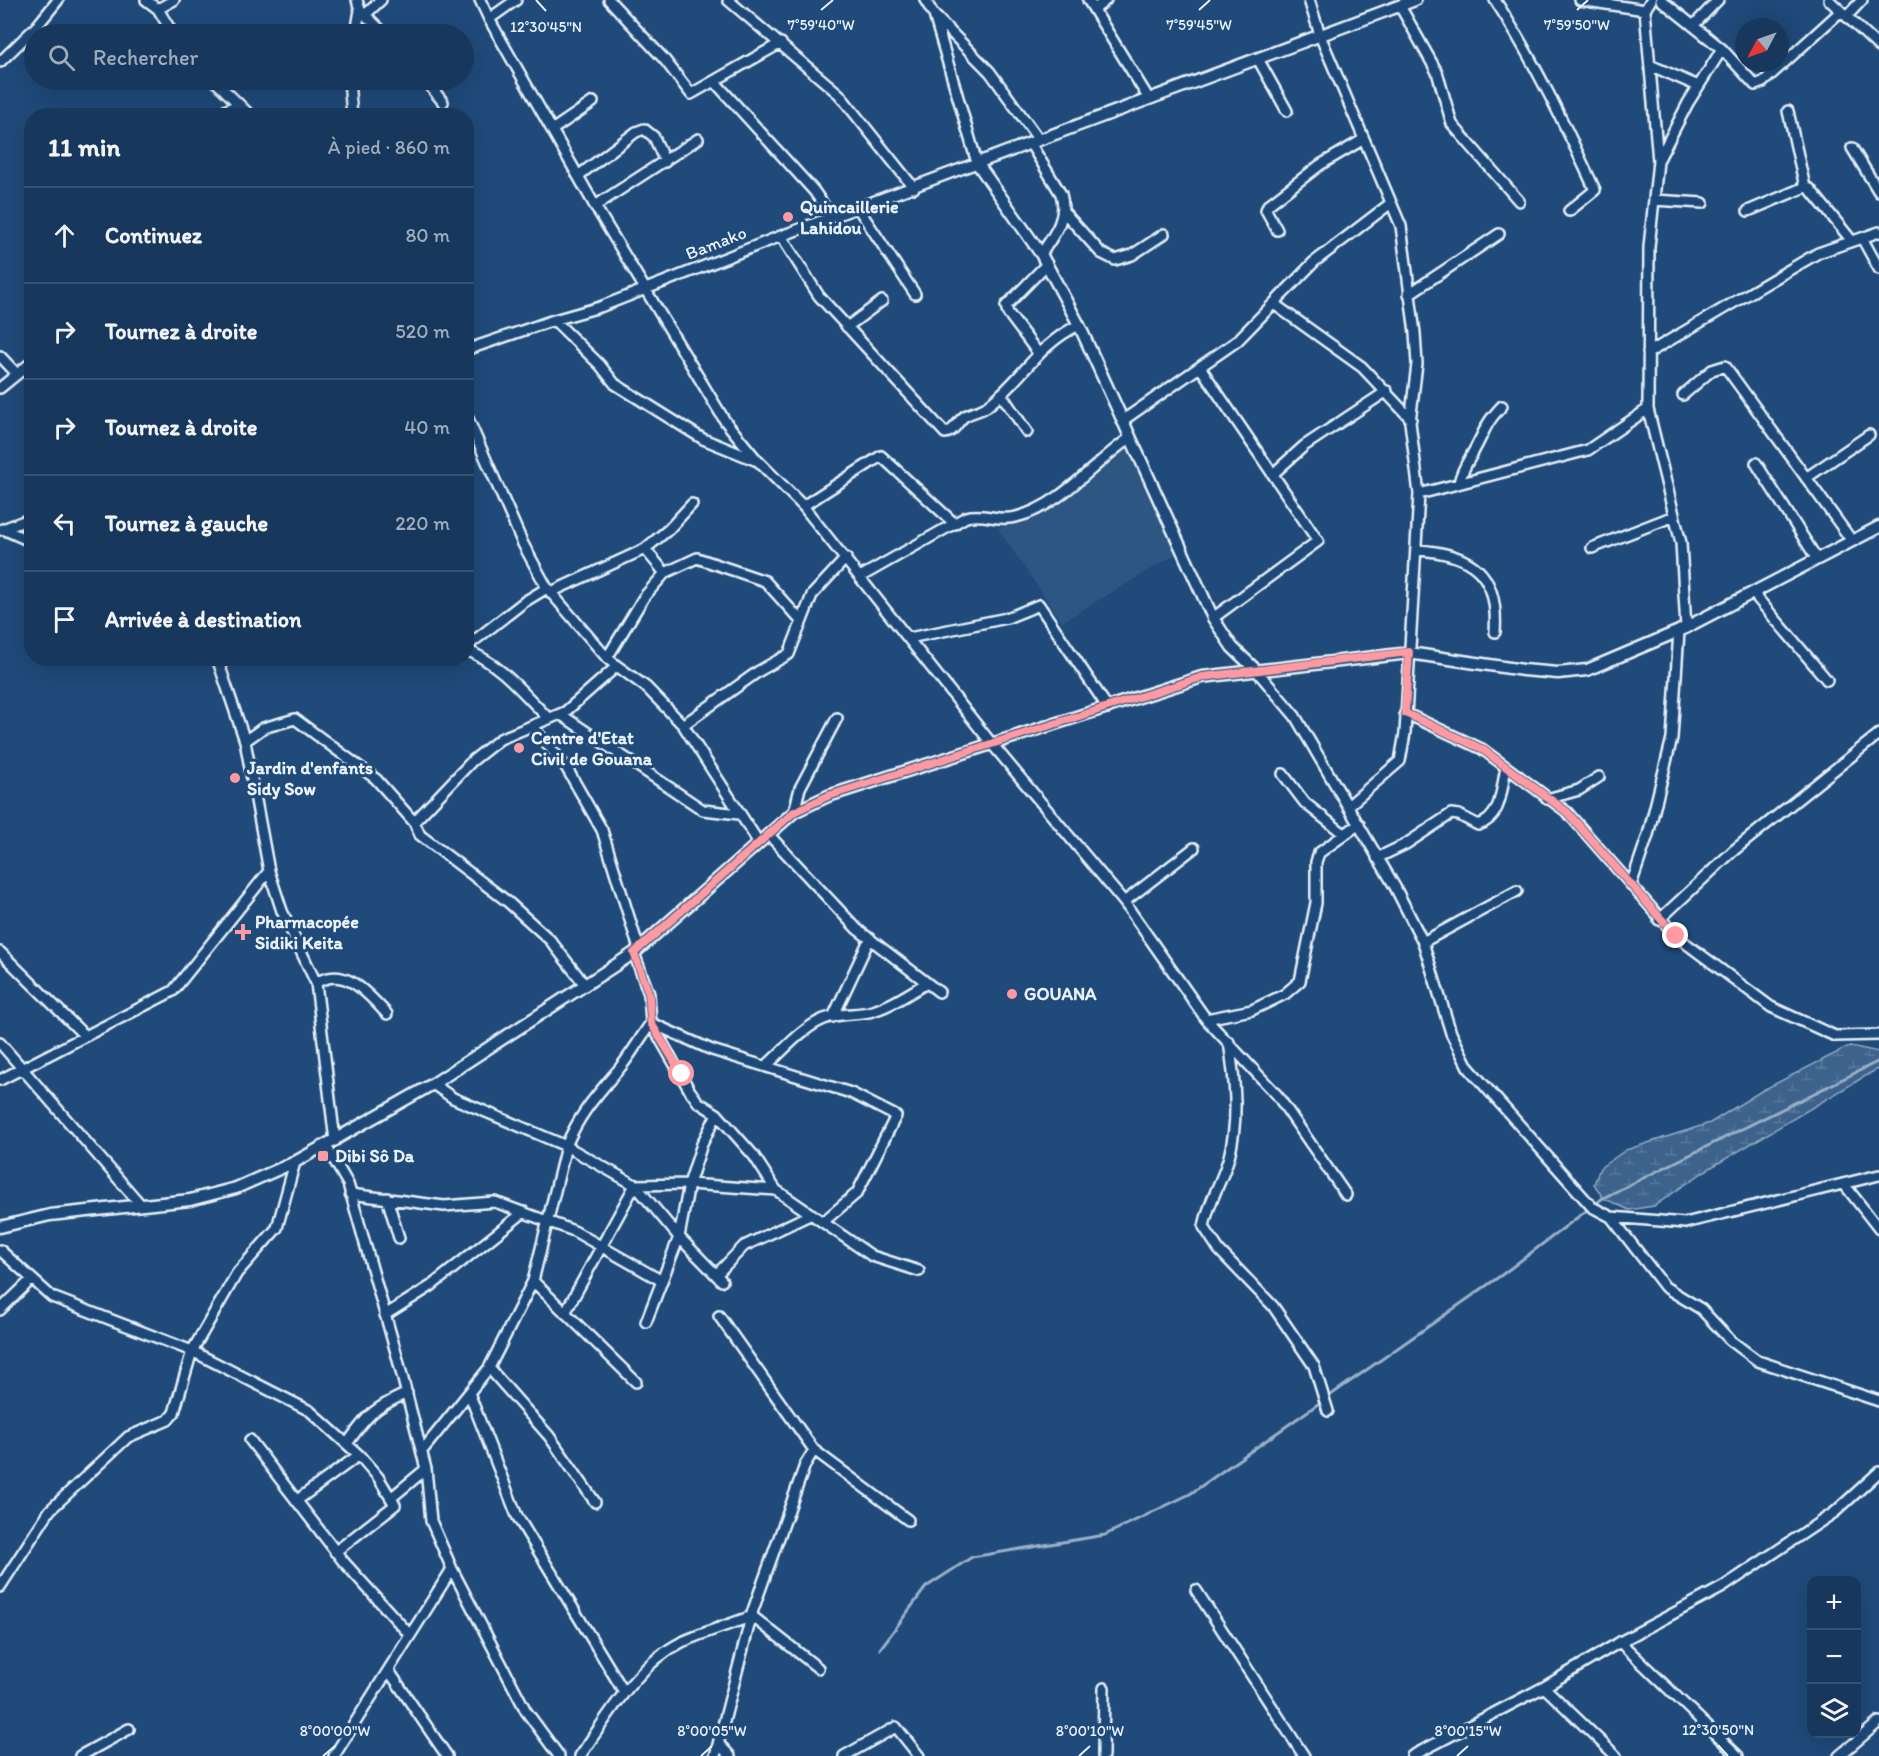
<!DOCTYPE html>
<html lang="fr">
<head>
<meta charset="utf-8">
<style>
	body { margin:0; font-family:Itim,sans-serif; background:#244365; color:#f1f3f6 }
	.controls { position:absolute; right:18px; bottom:18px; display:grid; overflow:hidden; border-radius:12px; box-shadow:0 6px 24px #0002 }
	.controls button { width:54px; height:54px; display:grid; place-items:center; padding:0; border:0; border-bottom:2px solid #365272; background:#17385c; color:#f1f3f6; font:30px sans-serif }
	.compass { position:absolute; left:1735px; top:18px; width:54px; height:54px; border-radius:50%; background:#17385c; box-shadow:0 6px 24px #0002; rotate:229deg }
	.stop { position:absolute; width:18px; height:18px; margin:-14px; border:4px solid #ff9aa2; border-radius:50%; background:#fff }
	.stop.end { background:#ff9aa2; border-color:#fff; box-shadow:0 2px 6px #0008 }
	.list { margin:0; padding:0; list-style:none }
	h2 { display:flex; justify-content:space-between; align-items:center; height:78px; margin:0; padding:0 24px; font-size:26px }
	h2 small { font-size:20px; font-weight:400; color:#9eacbb }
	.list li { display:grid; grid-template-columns:39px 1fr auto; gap:18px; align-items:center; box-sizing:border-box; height:96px; padding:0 24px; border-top:2px solid #365272 }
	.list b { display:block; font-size:22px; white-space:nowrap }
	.list em { font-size:20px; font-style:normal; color:#9eacbb }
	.icon { flex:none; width:33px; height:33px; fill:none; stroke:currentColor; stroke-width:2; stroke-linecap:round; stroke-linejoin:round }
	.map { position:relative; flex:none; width:1879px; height:1756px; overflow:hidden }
	.search { position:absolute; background:#17385c; box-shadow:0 6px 24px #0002; left:24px; top:24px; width:450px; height:66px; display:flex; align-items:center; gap:15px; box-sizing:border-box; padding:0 21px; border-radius:33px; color:#9eacbb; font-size:22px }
	.panel { position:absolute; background:#17385c; box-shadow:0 6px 24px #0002; left:24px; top:108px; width:450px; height:558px; border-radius:24px }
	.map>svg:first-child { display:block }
	.built { fill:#2e5683 }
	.wetland { fill:url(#wetland-marsh); stroke:#92aac2; stroke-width:1.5 }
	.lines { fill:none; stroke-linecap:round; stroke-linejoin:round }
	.stream { stroke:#9ab0c7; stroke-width:3 }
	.minor-casing { stroke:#e8f1f8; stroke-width:14 }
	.tertiary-casing { stroke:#e8f1f8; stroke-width:15 }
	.minor { stroke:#1f4a7a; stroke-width:9 }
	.tertiary { stroke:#1f4a7a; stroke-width:10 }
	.route { stroke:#ff9aa2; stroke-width:8 }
	.ticks { fill:none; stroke:#e8f1f8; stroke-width:2 }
	.poi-dot { fill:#ff9aa2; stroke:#1f4a7a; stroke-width:2 }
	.labels { text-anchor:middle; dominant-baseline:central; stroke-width:6; stroke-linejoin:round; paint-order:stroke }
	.poi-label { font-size:18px; font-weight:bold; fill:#e8f1f8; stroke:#1f4a7a; text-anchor:start }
	.street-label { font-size:18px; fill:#e8f1f8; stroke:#1f4a7a }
	.ticks-label { font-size:15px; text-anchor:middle; fill:#e8f1f8; stroke:#1f4a7a; stroke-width:6; stroke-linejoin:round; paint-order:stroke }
</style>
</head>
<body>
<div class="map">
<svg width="1879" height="1756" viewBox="0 0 1879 1756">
	<defs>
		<pattern id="wetland-marsh" width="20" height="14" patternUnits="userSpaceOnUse" patternTransform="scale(1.5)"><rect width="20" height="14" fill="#3c628c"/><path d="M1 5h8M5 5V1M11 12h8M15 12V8" fill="none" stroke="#58799d"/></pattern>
	</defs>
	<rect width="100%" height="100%" fill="#1f4a7a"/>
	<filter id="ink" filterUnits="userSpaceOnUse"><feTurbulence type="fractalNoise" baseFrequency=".0167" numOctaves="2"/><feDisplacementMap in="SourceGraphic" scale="12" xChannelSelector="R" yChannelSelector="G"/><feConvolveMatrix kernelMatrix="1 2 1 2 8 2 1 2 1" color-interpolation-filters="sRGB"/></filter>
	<g filter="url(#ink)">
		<!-- built -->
		<path class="built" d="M1124,444L1178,553L1062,622L998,529Z"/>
		<!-- wetland -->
		<path class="wetland" d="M1850,1046L1879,1052V1068L1705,1171L1654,1206L1629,1210L1603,1198L1594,1184L1600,1168L1626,1150L1710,1123L1763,1090Z"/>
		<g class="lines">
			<!-- stream -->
			<path class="stream" d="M880,1649L926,1587L972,1557L1105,1535L1190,1494L1503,1274L1603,1198L1879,1061"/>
			<!-- minor casing -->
			<g class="minor-casing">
				<path id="minor" d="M146,0L158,9L173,34
					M357,0L360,10L385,34
					M480,0L489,19
					M516,0L489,19L595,206L725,421L757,460L803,506L992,744L1124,902L1206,1019L1277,1095L1346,1195
					M609,0L664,59L691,94L781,43
					M728,0L839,94L914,188
					M1088,0L1149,99
					M1309,0L1321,38L1401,226L1415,333L1417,364L1410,422L1419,494L1405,733L1400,761L1348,806
					M1495,0C1534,60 1565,125 1595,190L1569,211
					M1580,0L1645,10
					M1651,0L1645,10L1658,161L1649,247L1648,409L1681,543L1686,628
					M1661,0L1722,49L1755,85L1763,82L1841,11
					M1829,0L1879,47
					M1400,6L1437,72L1452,124L1519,201
					M158,9L174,0
					M1095,9L1106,0
					M365,15L381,0
					M935,16L990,72L1039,140
					M1847,16L1862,0
					M1693,26L1718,0
					M356,34L360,10
					M1258,59L1287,111
					M0,62L37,26L58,0
					M1652,66L1698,86
					M214,80L251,116
					M349,80L352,116
					M425,80L443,102
					M714,81L814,191L832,217
					M1788,111L1805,187
					M214,116L239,104
					M552,130L593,102
					M1030,143L1061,194C1068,218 1054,235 1041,254
					M1852,148L1879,192
					M1659,159L1688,103L1722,49
					M578,176L636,132L644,129L654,137L665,162
					M1654,200L1703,203
					M595,206L698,139
					M858,208L915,294
					M1063,211L1101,253L1115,260L1132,255L1164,234
					M1748,211L1805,187L1810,189L1852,241
					M1277,230L1266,210L1268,205L1320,165L1364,139
					M781,236L819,296L945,433C955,432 957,421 965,416C972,412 980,411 986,407C1023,380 1035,346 1079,325
					M1862,238L1879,269
					M1409,294L1499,234
					M1274,304L1362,367L1411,419
					M554,320L600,365L615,384L703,439L755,460
					M847,327L882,301
					M466,350L554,320L600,307L781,236L977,163L934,15L925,0
					M1038,353L1008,313L1006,306L1047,264
					M1648,353L1818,253L1879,232
					M0,356L17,374
					M1200,367L1318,541L1213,618
					M0,388L32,362
					M1001,394L1027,432
					M1683,395L1712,370L1725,366L1852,541
					M466,414L523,544L547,588L607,658L617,666L565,712L500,739L472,761L414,822L420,835L508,902L550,940L585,985
					M1122,421L1237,341L1314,262L1391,203
					M1756,463L1817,559
					M1273,474L1304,446L1387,391
					M1806,478L1869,435
					M1459,483C1462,468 1470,459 1477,445C1487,426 1486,423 1502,406
					M1419,494L1588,450L1648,409
					M803,506L881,456L955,524
					M0,530L32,518
					M5,530L32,542
					M1592,548L1674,516
					M645,549L665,573
					M1416,550C1472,553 1499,573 1495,632
					M860,577L966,517C984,512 998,522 1016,517C1061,506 1093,463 1130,438
					M551,592L645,549L669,529L692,504
					M1753,593L1827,680
					M909,638L1007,618L1039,605L1108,708
					M466,647L524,602L547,588
					M466,650C500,663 524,694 549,719
					M217,658L245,741L269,871L282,911L316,983L335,1141
					M607,658L644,597L665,573L697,558L765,581L801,621
					M617,666L646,687L683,725L759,843
					M1256,670L1295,716L1395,887L1423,942L1451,1033L1468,1067L1592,1207L1611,1217L1685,1223L1879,1175
					M1405,713L1482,749L1567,812L1676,936L1771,1007L1835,1036L1879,1035
					M560,714L703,810L739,814
					M683,725L759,671L789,654L812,595L846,558
					M532,726L566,767L602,830L639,949
					M245,741L263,728L295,719L376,779L414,822
					M1283,774L1305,803L1344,834
					M1547,799L1579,790L1599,777
					M794,812L800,788L837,718
					M769,835L857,929L939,992
					M1377,858L1406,844L1451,814L1459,815L1478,825C1502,818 1501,789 1506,768
					M1631,885L1648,835L1672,738L1679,631
					M1124,902L1194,848
					M1659,920L1733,851L1879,734
					M1423,942L1517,891
					M0,952L85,1036
					M634,953L649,994L651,1023L690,1091L698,1102L717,1114L754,1156L776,1190L872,1256L919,1271
					M316,983C345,965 367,993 387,1014
					M833,1017L870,938
					M1206,1019L1252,1010L1285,994L1300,981L1316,903V862L1319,853L1359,824
					M651,1023L712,1050L851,1093L896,1116L857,1193L823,1222
					M1229,1042C1235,1081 1239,1119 1229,1157C1222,1182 1208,1202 1204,1227L1219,1250L1273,1306L1314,1366L1328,1411
					M0,1043L141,1205
					M766,1066C784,1050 802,1028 824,1019C839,1013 854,1015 869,1012C890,1007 909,993 927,983
					M0,1080L173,991L269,871
					M433,1084L453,1098L566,1146L635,1185L679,1237L722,1281
					M326,1146L348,1184L397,1356L426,1469L431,1521L452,1569L526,1711L559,1756
					M1844,1184L1879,1229
					M635,1185L689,1184L776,1190
					M350,1194L444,1206L495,1202L574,1231L662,1281
					M387,1198L399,1238
					M1611,1217L1665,1287L1701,1309L1730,1340L1758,1361L1879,1401
					M0,1250L52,1297L192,1351L310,1411L359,1455L378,1477L395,1505L335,1552
					M716,1275L744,1246L812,1214
					M533,1281L636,1382
					M0,1310L32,1279
					M565,1313L635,1185
					M385,1315L431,1286L524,1212
					M719,1316L814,1450L908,1520
					M646,1322L679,1237L689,1184L702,1144L717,1114
					M489,1368L549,1436L595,1502
					M469,1393L517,1516L624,1692
					M250,1440L343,1561L410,1635
					M347,1444C368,1414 374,1408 407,1393
					M422,1451L489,1368L533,1281L566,1146C580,1113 596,1096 619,1069C631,1055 640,1038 651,1023
					M391,1498L426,1469
					M296,1501L359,1455
					M0,1587L50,1510L128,1437L168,1420L174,1413L192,1351L237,1273L277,1228L295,1162
					M1196,1590L1304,1756
					M1620,1642L1738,1756
					M389,1671L447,1756
					M1544,1687L1616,1756
					M719,1744L730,1756
					M80,1756L129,1729
					M334,1756L452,1569
					M580,1756C608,1716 636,1665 682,1642C704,1632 729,1625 752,1616L818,1668
					M715,1756L753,1610L805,1465L814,1450
					M844,1756L896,1727L919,1756
					M1103,1756L1104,1688
					M1412,1756L1544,1687L1620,1642L1723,1587L1835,1512L1879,1472
					M1839,1756L1879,1722"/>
			</g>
			<!-- tertiary casing -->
			<g class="tertiary-casing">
				<path id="tertiary" d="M1256,670L1232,647L1213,618L1079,325L1041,254L977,163L1415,0
					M0,1227L50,1215L190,1200L236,1188L295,1162L433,1084L634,953L794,812L828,796L1202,677L1409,653L1523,670L1558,673L1587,670L1679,631L1879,527"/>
			</g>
			<!-- minor -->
			<use href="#minor" class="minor"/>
			<!-- tertiary -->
			<use href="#tertiary" class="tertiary"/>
		</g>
	</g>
	<g class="lines" filter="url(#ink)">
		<!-- route -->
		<path class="route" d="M682,1074L651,1023L649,994L634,953L794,812L828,796L1202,677L1409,652L1405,713L1482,749L1567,812L1676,936"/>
	</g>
	<!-- ticks -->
	<path class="ticks" d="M536,0L546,11M821,10L833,0M1199,10L1210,0M1577,10L1588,0M1718,1745L1728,1756M323,1756L335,1746M701,1756L712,1746M1079,1756L1090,1746M1457,1756L1468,1746"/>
	<!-- markers -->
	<g class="poi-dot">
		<circle cx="788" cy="217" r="6"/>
		<circle cx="519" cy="748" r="6"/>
		<circle cx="235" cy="778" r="6"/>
		<path d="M240 923h6v6h6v6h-6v6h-6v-6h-6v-6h6z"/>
		<circle cx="1012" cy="994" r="6"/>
		<rect x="317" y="1150" width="12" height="12" rx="3"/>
	</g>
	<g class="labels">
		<!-- poi labels -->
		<g class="poi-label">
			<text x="800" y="207">Quincaillerie<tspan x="800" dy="21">Lahidou</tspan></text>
			<text x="531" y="738">Centre d'Etat<tspan x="531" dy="21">Civil de Gouana</tspan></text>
			<text x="247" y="768">Jardin d'enfants<tspan x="247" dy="21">Sidy Sow</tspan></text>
			<text x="255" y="922">Pharmacopée<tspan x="255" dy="21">Sidiki Keita</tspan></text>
			<text x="1024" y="994">GOUANA</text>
			<text x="335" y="1156">Dibi Sô Da</text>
		</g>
		<!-- street labels -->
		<g class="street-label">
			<text transform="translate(716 243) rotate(-21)">Bamako</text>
		</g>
	</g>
	<g class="ticks-label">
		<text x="821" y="30">7°59'40"W</text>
		<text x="1199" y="30">7°59'45"W</text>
		<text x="1577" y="30">7°59'50"W</text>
		<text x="546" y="32">12°30'45"N</text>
		<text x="1718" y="1735">12°30'50"N</text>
		<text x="335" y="1736">8°00'00"W</text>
		<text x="712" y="1736">8°00'05"W</text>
		<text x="1090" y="1736">8°00'10"W</text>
		<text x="1468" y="1736">8°00'15"W</text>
	</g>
</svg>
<div class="controls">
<button>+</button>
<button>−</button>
<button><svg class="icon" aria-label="layers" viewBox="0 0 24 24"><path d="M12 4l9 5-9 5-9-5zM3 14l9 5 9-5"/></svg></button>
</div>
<svg class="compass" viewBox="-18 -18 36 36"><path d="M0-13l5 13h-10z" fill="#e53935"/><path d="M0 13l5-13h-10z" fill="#9eacbb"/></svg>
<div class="stop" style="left:682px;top:1074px"></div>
<div class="stop end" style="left:1676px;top:936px"></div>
<div class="search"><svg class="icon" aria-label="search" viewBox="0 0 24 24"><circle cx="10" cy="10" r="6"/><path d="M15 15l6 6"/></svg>Rechercher</div>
<section class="panel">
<h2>11 min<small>À pied · 860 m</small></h2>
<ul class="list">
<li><svg class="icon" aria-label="ahead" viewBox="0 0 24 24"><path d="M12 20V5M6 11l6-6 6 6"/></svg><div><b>Continuez</b></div><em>80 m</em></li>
<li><svg class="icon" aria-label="right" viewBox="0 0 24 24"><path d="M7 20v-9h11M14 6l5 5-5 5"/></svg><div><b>Tournez à droite</b></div><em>520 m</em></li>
<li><svg class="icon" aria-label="right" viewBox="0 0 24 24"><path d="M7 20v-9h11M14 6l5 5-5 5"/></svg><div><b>Tournez à droite</b></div><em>40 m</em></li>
<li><svg class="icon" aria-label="left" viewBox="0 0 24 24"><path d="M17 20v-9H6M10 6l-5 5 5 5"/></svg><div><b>Tournez à gauche</b></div><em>220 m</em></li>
<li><svg class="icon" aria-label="arrive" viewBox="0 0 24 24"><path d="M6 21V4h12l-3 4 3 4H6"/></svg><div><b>Arrivée à destination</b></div></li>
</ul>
</section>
</div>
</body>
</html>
